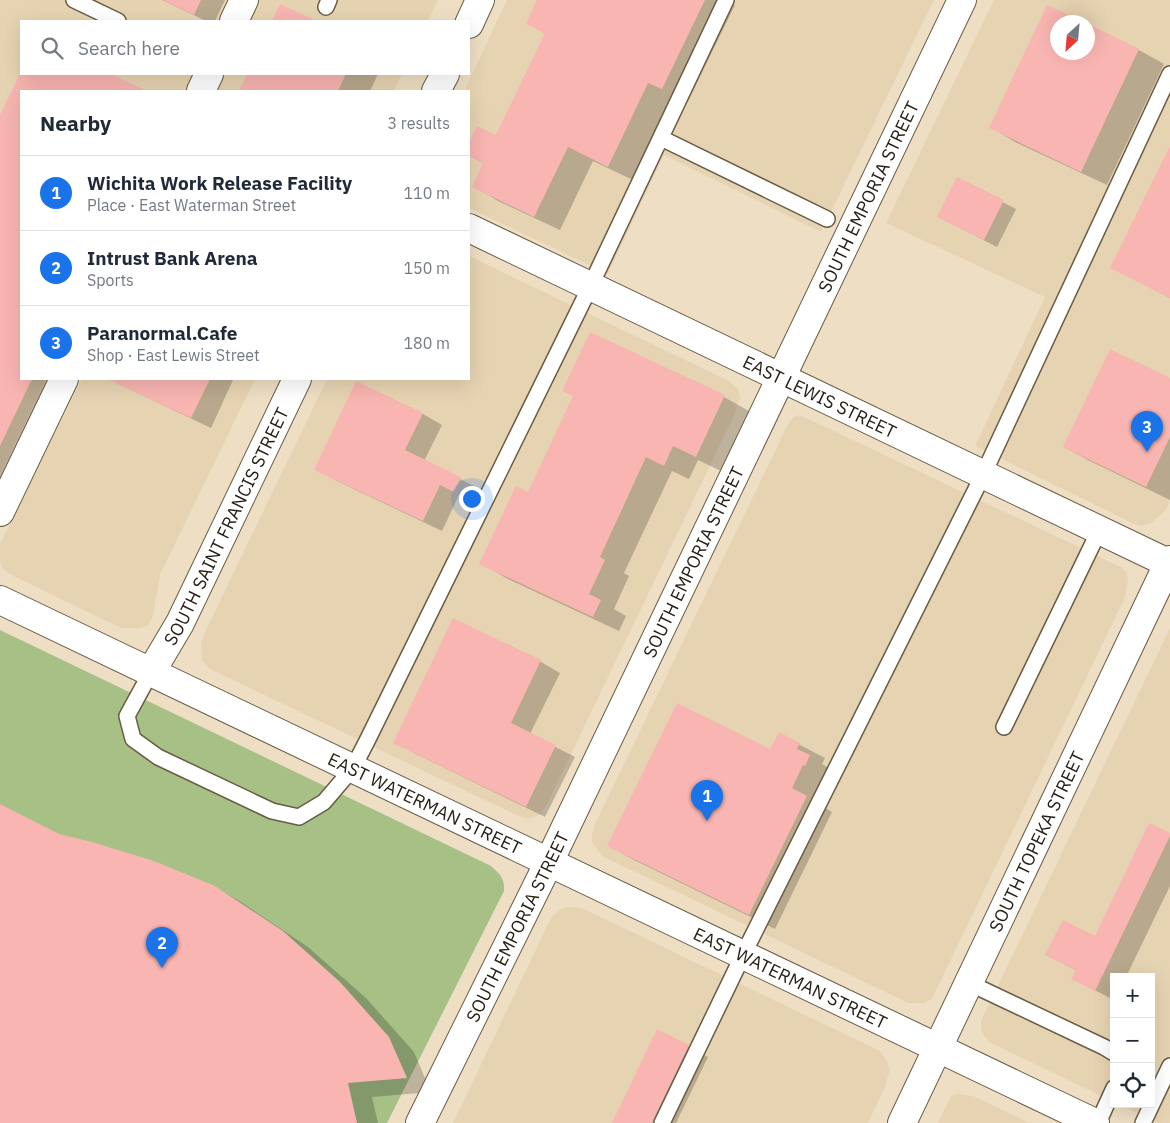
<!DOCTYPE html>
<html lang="en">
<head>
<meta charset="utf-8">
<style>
	body { margin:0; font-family:"IBM Plex Sans",sans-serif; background:#f6f6f7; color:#1f2937 }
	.controls { position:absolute; right:15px; bottom:15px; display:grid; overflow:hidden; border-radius:0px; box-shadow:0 5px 20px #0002 }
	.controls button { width:45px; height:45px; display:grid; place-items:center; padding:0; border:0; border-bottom:1px solid #e0e1e3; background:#fff; color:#1f2937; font:25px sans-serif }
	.compass { position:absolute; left:1050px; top:15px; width:45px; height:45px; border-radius:50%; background:#fff; box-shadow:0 5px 20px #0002; rotate:206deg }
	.you { position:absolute; left:471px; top:498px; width:18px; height:18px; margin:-12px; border:4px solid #fff; border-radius:50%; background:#1a73e8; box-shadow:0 0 0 8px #1a73e833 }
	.badge { display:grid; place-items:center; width:32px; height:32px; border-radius:50%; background:#1a73e8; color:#fff; font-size:16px; font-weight:700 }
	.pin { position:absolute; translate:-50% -41px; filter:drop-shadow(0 1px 2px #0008) }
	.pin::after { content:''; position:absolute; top:26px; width:18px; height:15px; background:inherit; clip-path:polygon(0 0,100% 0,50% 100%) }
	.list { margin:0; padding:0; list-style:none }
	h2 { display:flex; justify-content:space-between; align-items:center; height:65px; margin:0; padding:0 20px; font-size:21px }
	h2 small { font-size:16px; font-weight:400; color:#747a83 }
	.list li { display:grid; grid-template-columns:32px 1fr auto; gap:15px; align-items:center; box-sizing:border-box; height:75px; padding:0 20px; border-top:1px solid #e0e1e3 }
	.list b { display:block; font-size:19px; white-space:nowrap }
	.list p { margin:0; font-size:16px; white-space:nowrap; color:#747a83 }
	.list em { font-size:16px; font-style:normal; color:#747a83 }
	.icon { flex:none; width:28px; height:28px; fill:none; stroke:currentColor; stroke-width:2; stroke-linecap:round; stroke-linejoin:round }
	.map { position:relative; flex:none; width:1170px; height:1123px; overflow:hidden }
	.search { position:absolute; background:#fff; box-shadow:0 5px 20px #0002; left:20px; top:20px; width:450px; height:55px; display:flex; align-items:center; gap:12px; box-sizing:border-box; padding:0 18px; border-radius:0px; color:#747a83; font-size:19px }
	.panel { position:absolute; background:#fff; box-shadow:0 5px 20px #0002; left:20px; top:90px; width:450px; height:290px; border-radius:0px }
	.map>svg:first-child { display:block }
	.built { fill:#e6d3b2; fill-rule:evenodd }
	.green { fill:#a6c086 }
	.shadow { fill:#0003 }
	.building { fill:#f8b5b1 }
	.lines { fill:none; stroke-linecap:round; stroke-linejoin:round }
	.lane-casing { stroke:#695c44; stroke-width:18 }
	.street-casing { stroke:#695c44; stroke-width:30 }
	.secondary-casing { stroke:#695c44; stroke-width:30 }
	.lane { stroke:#fff; stroke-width:15 }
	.street { stroke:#fff; stroke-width:28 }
	.secondary { stroke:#fff; stroke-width:28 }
	.labels { text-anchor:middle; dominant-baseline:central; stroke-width:4; stroke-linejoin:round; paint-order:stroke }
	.street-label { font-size:18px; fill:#231d13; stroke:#eedfc4 }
</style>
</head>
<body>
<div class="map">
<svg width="1170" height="1123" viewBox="0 0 1170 1123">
	<rect width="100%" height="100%" fill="#eedfc4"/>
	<!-- built -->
	<path class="built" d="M0,0H230L220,21H21V74H194L186,91H21V379H46L0,474Z
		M258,0H438L428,21H248Z
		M507,0H934L821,232L664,155L608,274L469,208V91H464Z
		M994,0H1170V500L1166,510L1151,523L1141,526L1132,523L975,446L1045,297L886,223ZM1058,22H1088V52H1058Z
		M223,74H402L394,91H215Z
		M469,256L729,381L738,389L740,398L732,420L546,806L541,814L533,818H524L514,814L210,669L202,661L201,642L206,630L327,379H469Z
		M82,379H255L160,575L153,615L148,625L141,628H121L9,574L2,567L0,560V544L5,534Z
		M800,415L1121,567L1127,573L1128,581L1125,597L932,999L924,1003H908L602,856L592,842V834L595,824L789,422L794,417Z
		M1170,628V1123H1157L1118,1104H1151V977H1114V1102L989,1042L984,1036L981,1029V1021Z
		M567,907H575L584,909L880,1051L886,1060L890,1069L885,1087L868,1123H453L551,918L559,910Z
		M958,1094L973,1096L1030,1123H938L952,1095Z"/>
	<!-- green -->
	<path class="green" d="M0,630L491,866C500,874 505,879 504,891L387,1123H0Z"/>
	<!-- shadow -->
	<path class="shadow" d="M162,0H225L215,21H206Z
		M538,0H726L735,5L687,103L674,96L633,180L593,161L560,230L498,201L473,186L484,164L469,155V146L477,128L497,137L546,34L527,23Z
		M1047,7L1081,22H1058V52H1088V26L1139,50L1164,64L1107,185L1015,142L990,127Z
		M21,74H108L144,91H21V379H64L0,505V118Z
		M249,74H378L370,91H241Z
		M1170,149V298L1112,268Z
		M957,179L1016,209L997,247L939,217Z
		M108,379H232L233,380L211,428Z
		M1170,379V500L1090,461L1064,447Z
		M357,382L423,414L442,425L424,461L480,489L474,502L459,495L442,531L335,480L316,469Z
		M724,397L749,411L721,471L698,460L689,479L672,471L624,573L629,576L614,609L626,616L619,631L506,578L481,563L528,494Z
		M454,620L541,662L560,673L530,734L575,757L545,817L414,753L395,742Z
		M779,734L825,758L822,764L834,771L817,803L832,812L775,929L634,860L609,846L771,750Z
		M0,806L58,835L215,887L241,902L308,947L366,998L414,1052L431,1092L372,1097L378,1123H0Z
		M1170,834V886L1126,977H1114V1000L1073,979L1077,971L1047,955L1096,937Z
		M657,1031L708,1057L676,1123H614Z"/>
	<!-- building -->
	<path class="building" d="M163,0H201L194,15Z
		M537,0H705L662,89L648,83L608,167L568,147L534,217L472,187L483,163L469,156V143L477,126L496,135L545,33L526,24Z
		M280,4L317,21H272Z
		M1047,5L1084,22H1058V52H1088V24L1139,49L1081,172L989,128Z
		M20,74H111L147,91H21V379H32L0,446V115Z
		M247,74H346L338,91H239Z
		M1170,146V298L1110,268Z
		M957,177L1004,200L984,240L937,217Z
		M590,332L725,395L696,457L673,446L664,466L646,457L600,557L605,560L589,594L601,600L593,617L479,564L516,486L528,492L573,396L562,391Z
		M1110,349L1170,378V437L1146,487L1063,447Z
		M107,379H210L191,418Z
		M356,381L423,413L405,450L461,477L454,492L440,485L423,521L314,470Z
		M453,618L541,660L511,723L556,745L526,807L393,743Z
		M677,703L770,749L779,732L800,743L797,749L810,755L805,766L803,765L792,788L807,796L749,915L607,846Z
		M0,804L59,834L92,842L154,861L215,886L283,931L340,982L389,1037L407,1078L348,1083L357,1123H0Z
		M1149,823L1170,833V836L1095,991L1071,979L1076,970L1045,955L1063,920L1095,936Z
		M657,1029L689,1045L652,1123H612Z"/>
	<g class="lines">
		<!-- lane casing -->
		<g class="lane-casing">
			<path id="lane" d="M74,0L118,21
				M326,7L329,0
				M661,138L827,219
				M151,672L127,716L133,739L158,757L272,811L299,817L324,802L353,768L367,741L590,287L726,0
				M1004,727L1099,531
				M969,983L1104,1047L1114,1053
				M662,1123L743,955L983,475L1170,74
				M1098,1123L1114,1088
				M1143,1123L1170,1066"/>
		</g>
		<!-- street casing -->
		<g class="street-casing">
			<g id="street">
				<path d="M234,21L244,0"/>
				<path d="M469,24L480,0"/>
				<path d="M201,91L209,74"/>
				<path d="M436,91L445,74"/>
				<path id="s1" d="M469,228L1170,564"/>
				<path d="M0,512L64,379"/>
				<path id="s2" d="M151,672L180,623L297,379"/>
			</g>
		</g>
		<!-- secondary casing -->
		<g class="secondary-casing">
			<g id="secondary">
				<path id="s3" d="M0,600L1095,1123"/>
				<path id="s4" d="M420,1123L549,862L962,0"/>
				<path id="s5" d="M902,1123L1170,560"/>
			</g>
		</g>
		<!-- lane -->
		<use href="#lane" class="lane"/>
		<!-- street -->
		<use href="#street" class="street"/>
		<!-- secondary -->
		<use href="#secondary" class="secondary"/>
	</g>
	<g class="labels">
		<!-- street labels -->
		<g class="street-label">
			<text stroke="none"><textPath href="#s4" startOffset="1029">SOUTH EMPORIA STREET</textPath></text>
			<text stroke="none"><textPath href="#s1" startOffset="389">EAST LEWIS STREET</textPath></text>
			<text stroke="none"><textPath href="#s2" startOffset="164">SOUTH SAINT FRANCIS STREET</textPath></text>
			<text stroke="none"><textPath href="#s4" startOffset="624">SOUTH EMPORIA STREET</textPath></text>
			<text stroke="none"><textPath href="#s3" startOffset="471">EAST WATERMAN STREET</textPath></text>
			<text stroke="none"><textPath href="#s5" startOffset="312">SOUTH TOPEKA STREET</textPath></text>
			<text stroke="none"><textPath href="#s4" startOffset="219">SOUTH EMPORIA STREET</textPath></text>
			<text stroke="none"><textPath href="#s3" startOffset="876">EAST WATERMAN STREET</textPath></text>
		</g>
	</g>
</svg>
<div class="controls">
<button>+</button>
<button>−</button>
<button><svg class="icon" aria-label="locate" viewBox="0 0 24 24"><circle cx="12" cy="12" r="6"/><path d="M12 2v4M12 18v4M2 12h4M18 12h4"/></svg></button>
</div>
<svg class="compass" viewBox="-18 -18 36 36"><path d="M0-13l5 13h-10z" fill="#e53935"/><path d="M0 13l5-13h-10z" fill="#747a83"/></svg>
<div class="you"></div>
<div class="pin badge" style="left:707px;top:821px">1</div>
<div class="pin badge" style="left:162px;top:968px">2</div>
<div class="pin badge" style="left:1147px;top:452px">3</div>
<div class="search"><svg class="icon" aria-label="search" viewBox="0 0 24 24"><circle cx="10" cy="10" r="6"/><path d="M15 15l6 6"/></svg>Search here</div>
<section class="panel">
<h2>Nearby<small>3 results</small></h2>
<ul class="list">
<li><span class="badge">1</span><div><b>Wichita Work Release Facility</b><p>Place · East Waterman Street</p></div><em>110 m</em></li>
<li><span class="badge">2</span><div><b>Intrust Bank Arena</b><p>Sports</p></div><em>150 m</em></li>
<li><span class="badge">3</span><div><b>Paranormal.Cafe</b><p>Shop · East Lewis Street</p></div><em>180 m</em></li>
</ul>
</section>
</div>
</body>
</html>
